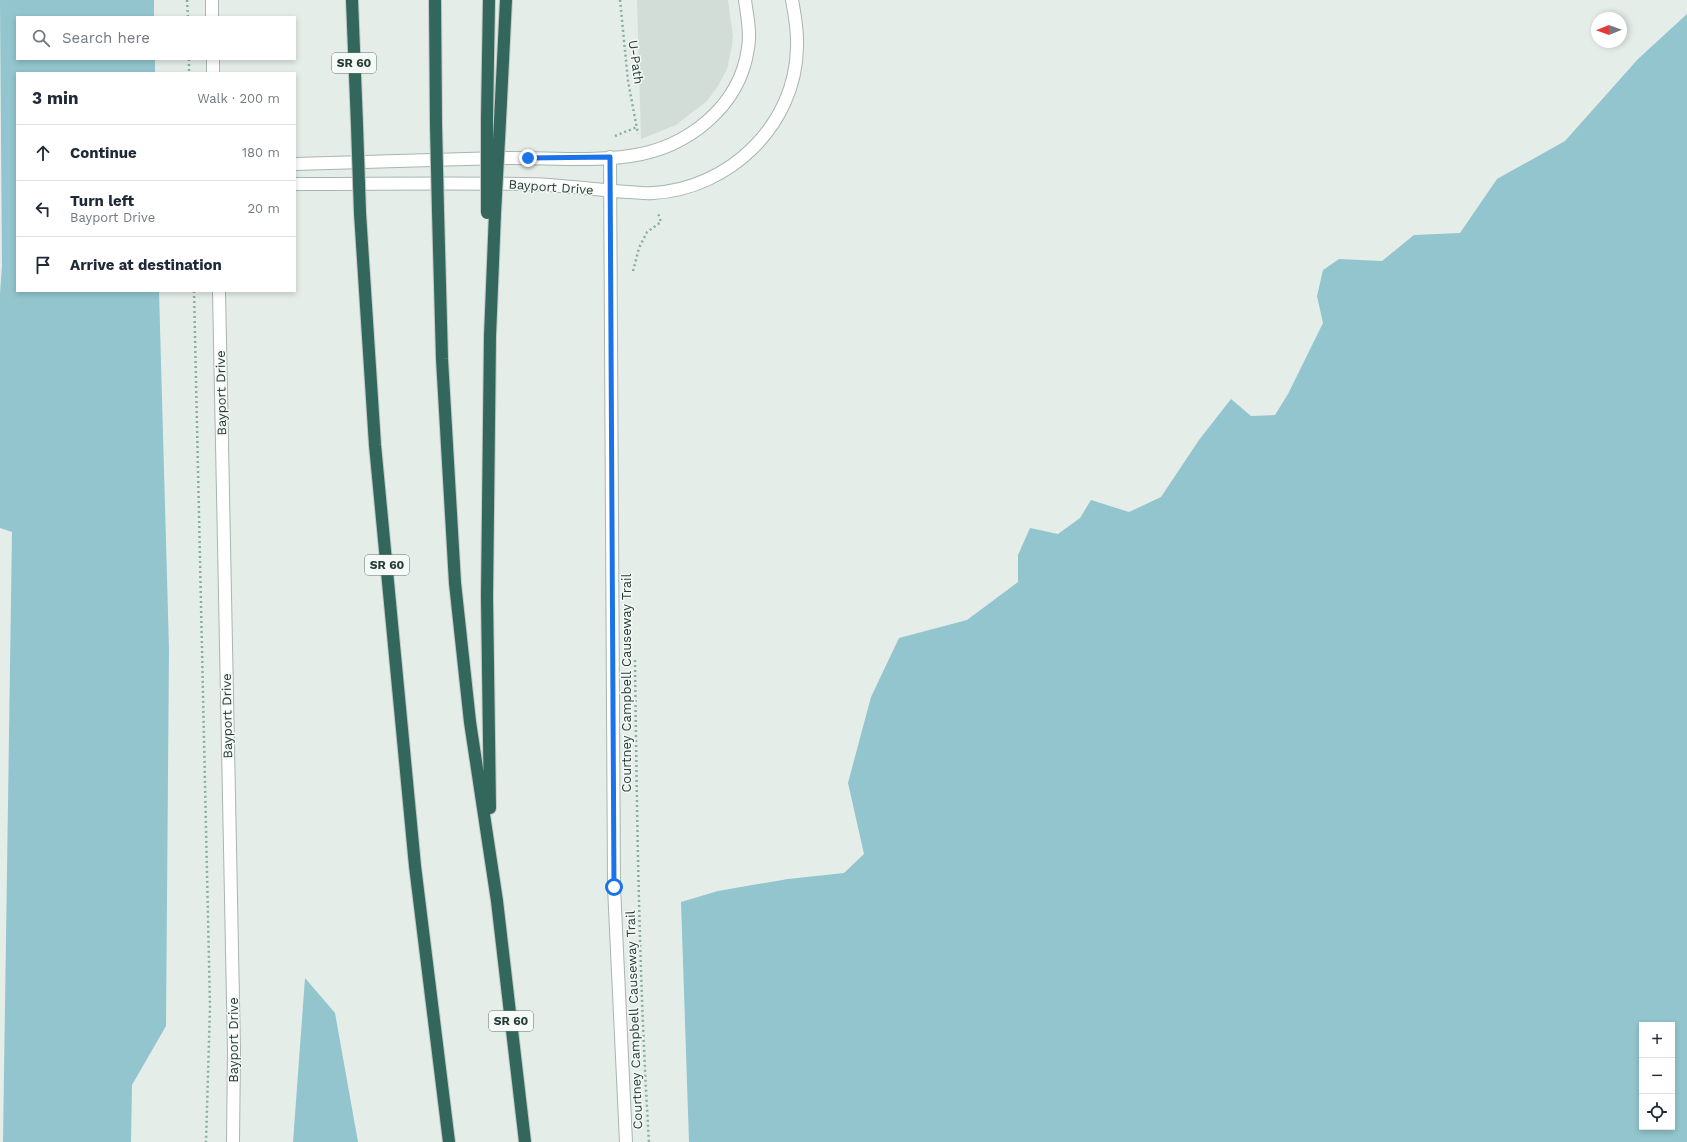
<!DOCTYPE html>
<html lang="en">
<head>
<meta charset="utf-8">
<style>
	body { margin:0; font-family:"Work Sans",sans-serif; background:#f6f6f7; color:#1f2937 }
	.controls { position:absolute; right:12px; bottom:12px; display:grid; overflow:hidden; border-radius:0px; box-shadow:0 2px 6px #0003 }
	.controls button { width:36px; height:36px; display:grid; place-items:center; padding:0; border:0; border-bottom:1px solid #e0e1e3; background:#fff; color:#1f2937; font:20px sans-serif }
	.compass { position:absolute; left:1591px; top:12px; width:36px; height:36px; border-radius:50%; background:#fff; box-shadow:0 2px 6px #0003; rotate:269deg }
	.stop { position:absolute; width:12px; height:12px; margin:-9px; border:3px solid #1a73e8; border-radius:50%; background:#fff }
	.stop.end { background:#1a73e8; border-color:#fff; box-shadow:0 1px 4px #0008 }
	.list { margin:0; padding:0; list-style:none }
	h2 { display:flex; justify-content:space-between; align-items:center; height:52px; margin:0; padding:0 16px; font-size:17px }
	h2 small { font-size:13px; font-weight:400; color:#747a83 }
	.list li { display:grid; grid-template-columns:26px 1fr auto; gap:12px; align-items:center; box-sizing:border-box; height:56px; padding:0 16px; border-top:1px solid #e0e1e3 }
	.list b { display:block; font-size:15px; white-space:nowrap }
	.list p { margin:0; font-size:13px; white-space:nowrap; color:#747a83 }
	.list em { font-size:13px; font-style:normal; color:#747a83 }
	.icon { flex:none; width:22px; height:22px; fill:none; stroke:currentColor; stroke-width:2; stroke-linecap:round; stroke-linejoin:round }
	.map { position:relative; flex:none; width:1687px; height:1142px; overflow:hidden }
	.search { position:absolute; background:#fff; box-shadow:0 2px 6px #0003; left:16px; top:16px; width:280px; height:44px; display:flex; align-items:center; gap:10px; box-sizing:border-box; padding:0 14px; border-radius:0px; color:#747a83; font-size:15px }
	.panel { position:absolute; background:#fff; box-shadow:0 2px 6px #0003; left:16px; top:72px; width:280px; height:220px; border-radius:0px }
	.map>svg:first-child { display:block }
	.built { fill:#d3ddd8 }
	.water { fill:#92c5cd; fill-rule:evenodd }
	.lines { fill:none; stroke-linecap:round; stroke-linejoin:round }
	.street-casing { stroke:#a8b5b0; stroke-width:14 }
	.highway-casing { stroke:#c2c9c7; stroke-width:14 }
	.path { stroke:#88aea1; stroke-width:2.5; stroke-dasharray:2 3; stroke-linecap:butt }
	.street { stroke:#fff; stroke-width:12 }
	.highway { stroke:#34675b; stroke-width:12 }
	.highway-bridge-casing { stroke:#c2c9c7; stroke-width:14; stroke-linecap:butt }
	.highway-bridge { stroke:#34675b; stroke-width:12 }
	.route { stroke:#1a73e8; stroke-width:5 }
	.labels { text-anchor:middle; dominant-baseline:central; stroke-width:3; stroke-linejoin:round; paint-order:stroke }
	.shield { fill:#f5f9f7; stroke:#647570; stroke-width:1 }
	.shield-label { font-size:12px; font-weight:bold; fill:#263d36 }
	.street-label { font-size:13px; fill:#263d36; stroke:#f5f9f7 }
</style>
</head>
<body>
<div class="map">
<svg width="1687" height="1142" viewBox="0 0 1687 1142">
	<rect width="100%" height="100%" fill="#e5ede9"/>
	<!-- built -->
	<path class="built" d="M637,0H728L733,36L732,46L727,69L718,86L707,101L676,125L641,139Z"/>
	<!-- water -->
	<path class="water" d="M0,0H154V17H17V59H155V73H17V291H159L169,649L166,1026L132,1085L131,1142H3L12,532L0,528V293L2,266Z
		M1687,14V1142H689L681,902L718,891L788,879L844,873L864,854L848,783L871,697L899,638L967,620L1018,582V555L1030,528L1058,534L1080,518L1091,500L1129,512L1161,497L1199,440L1231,399L1251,416L1275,415L1288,394L1323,323L1317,296L1323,270L1339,259L1382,261L1414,235L1460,233L1497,179L1565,141L1638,59ZM1642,1025H1672V1127H1642Z
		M305,978L335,1013L358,1142H293Z"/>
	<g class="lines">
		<!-- street casing -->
		<g class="street-casing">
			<path id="street" d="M212,0V17
				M213,59V73
				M610,157L614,887L626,1142
				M295,164C363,162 432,160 500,158C543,157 588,162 630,156C687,148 740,107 748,48C751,32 747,16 745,0
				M295,184C371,184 447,183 523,184C558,184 593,190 628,192C636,192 645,194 653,193C729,189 796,125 797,47C798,31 795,16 792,0
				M219,291L234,1050L233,1142"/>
		</g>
		<!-- highway casing -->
		<g class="highway-casing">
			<path id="highway" d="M352,0L357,125
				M435,0L436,124
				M487,118L489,0
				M500,121L506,0
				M438,211L442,359L455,583L470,722L497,901L525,1142
				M360,213L375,445L415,866L449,1142
				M490,808L487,597L490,336L495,213"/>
		</g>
		<!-- path -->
		<path class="path" d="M187,0L188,17
			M620,0L628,81L638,134
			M189,59V73
			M615,136L637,127
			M633,271L639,248L647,232L661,222L658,213
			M194,291L210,1007L206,1142
			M635,660C637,821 639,981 649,1142"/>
		<!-- street -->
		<use href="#street" class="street"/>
		<!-- highway -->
		<use href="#highway" class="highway"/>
		<!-- highway-bridge casing -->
		<g class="highway-bridge-casing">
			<path id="highway-bridge" d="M487,118V213
				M436,124L438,211
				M357,125L360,213
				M495,213L500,121"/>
		</g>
		<!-- highway-bridge -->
		<use href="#highway-bridge" class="highway-bridge"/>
	</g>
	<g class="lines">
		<!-- route -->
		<path class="route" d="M528,158L610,157L614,887"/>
	</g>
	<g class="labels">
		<!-- shield labels -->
		<g class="shield">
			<rect x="332" y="53" width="44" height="20" rx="3"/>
			<rect x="365" y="555" width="44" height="20" rx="3"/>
			<rect x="489" y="1011" width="44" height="20" rx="3"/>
		</g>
		<g class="shield-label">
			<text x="354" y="63">SR 60</text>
			<text x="387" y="565">SR 60</text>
			<text x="511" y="1021">SR 60</text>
		</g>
		<!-- street labels -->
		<g class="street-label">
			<text transform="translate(636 62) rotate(82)">U-Path</text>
			<text transform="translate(551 187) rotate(4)">Bayport Drive</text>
			<text transform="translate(221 393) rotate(-91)">Bayport Drive</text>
			<text transform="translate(626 683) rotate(-90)">Courtney Campbell Causeway Trail</text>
			<text transform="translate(227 716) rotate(-91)">Bayport Drive</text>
			<text transform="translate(634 1020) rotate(-92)">Courtney Campbell Causeway Trail</text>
			<text transform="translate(233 1040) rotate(-90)">Bayport Drive</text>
		</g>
	</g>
</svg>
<div class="controls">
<button>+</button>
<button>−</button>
<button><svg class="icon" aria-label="locate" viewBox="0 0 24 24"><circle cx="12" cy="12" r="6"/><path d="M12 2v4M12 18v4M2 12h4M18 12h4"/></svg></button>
</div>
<svg class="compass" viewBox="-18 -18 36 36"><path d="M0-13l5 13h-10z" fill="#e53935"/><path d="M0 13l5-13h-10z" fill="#747a83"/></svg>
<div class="stop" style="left:614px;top:887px"></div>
<div class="stop end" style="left:528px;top:158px"></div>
<div class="search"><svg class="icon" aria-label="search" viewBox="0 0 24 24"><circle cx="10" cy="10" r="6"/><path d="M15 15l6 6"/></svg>Search here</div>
<section class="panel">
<h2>3 min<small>Walk · 200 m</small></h2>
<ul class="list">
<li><svg class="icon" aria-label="ahead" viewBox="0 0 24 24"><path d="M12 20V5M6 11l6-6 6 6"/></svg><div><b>Continue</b></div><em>180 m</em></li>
<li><svg class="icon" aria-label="left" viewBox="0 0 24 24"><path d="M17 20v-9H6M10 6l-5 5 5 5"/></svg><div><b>Turn left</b><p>Bayport Drive</p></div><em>20 m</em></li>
<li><svg class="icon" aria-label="arrive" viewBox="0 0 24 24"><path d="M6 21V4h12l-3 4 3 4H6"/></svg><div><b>Arrive at destination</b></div></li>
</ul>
</section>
</div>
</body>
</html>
